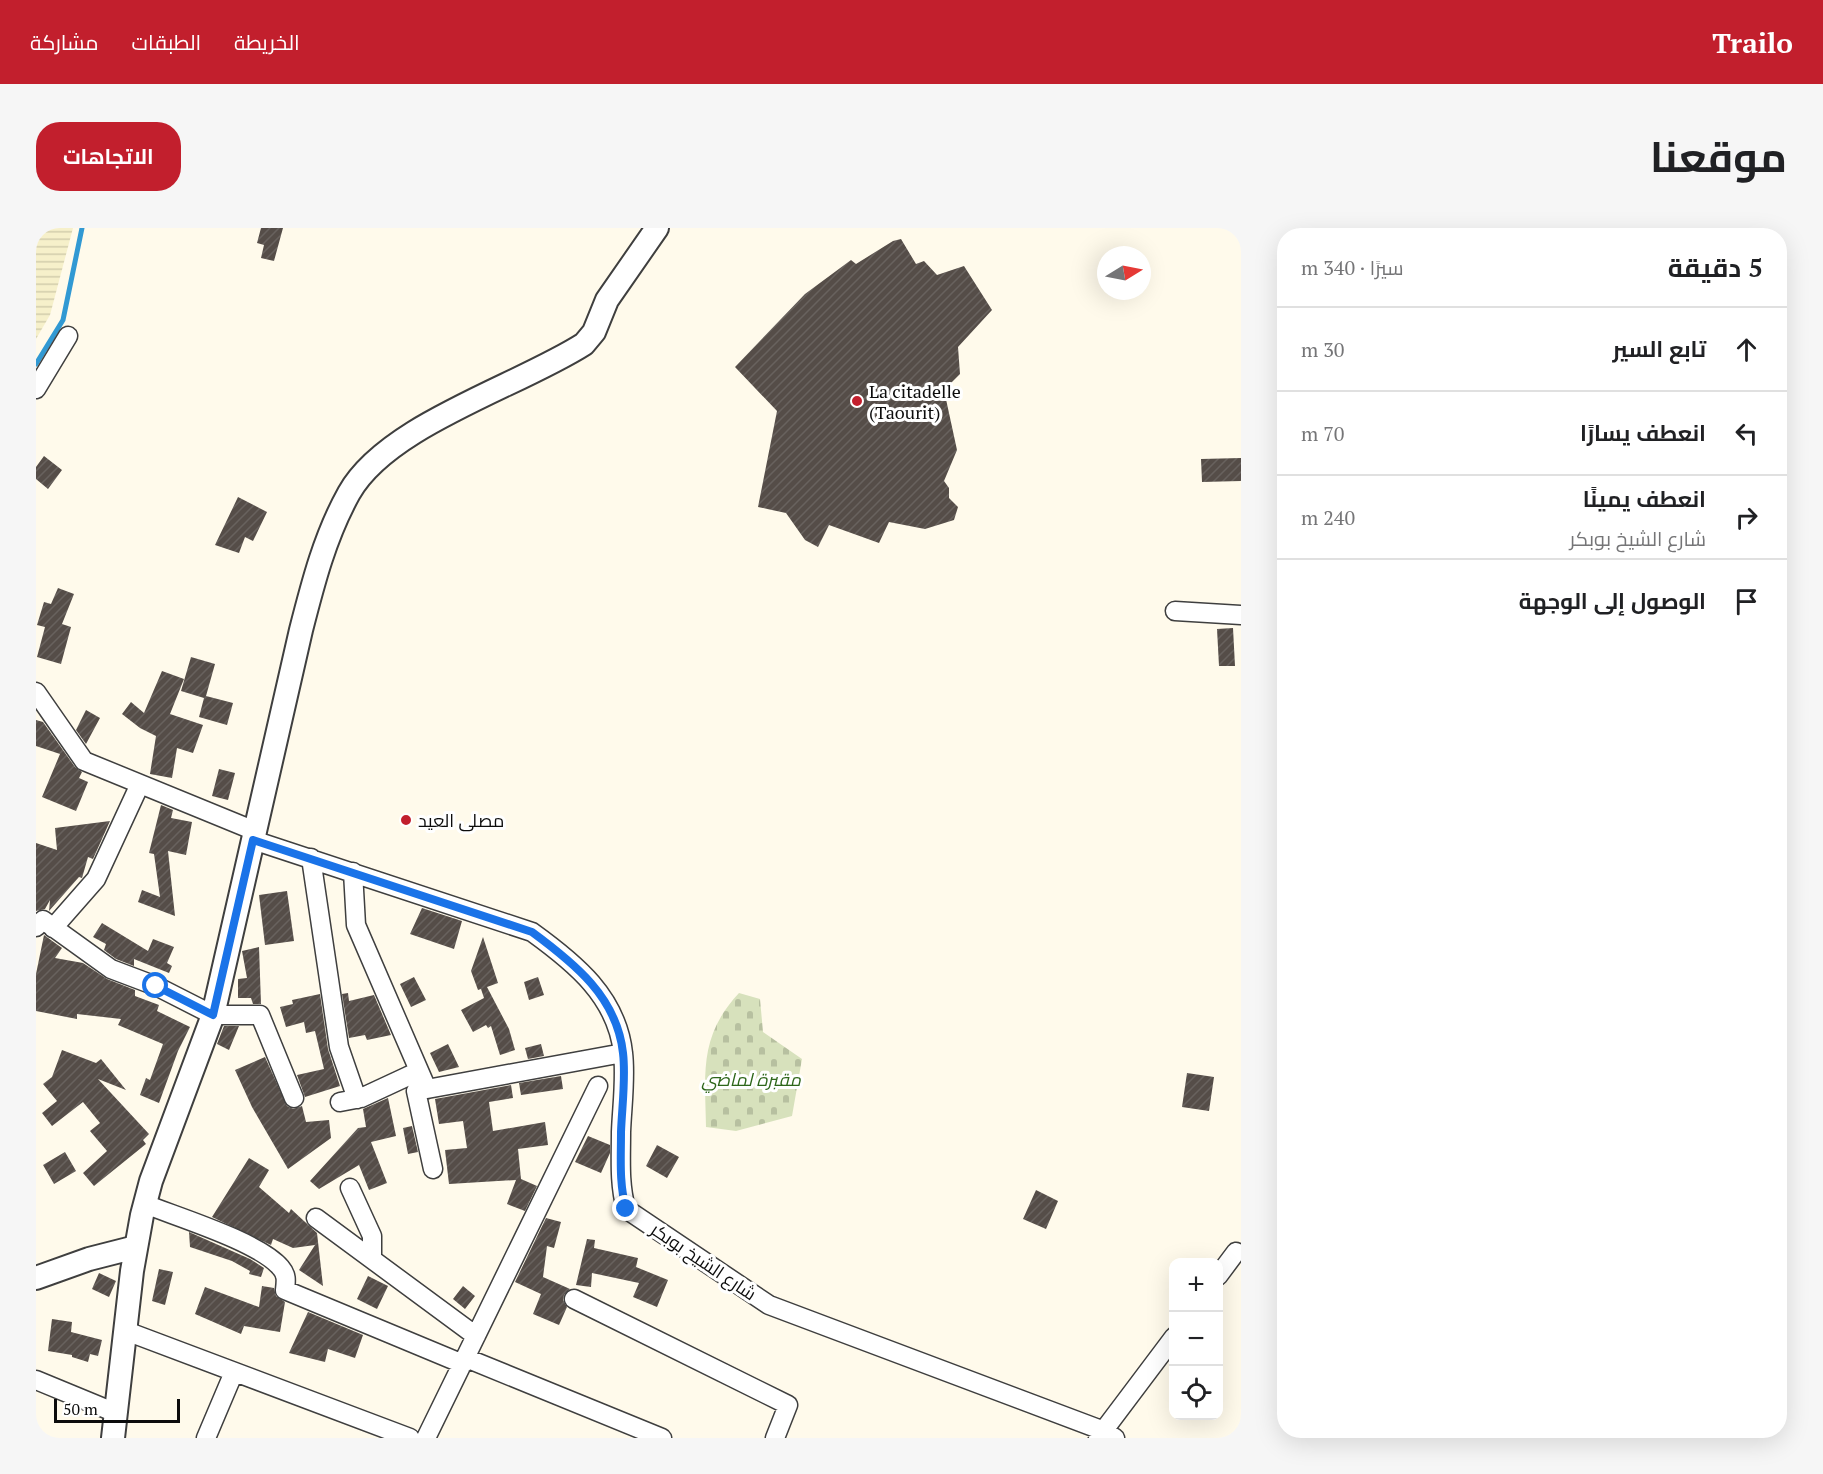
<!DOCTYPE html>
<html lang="ar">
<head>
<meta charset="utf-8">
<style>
	body { margin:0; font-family:"PT Serif",Cairo,serif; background:#f6f6f6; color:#202124; direction:rtl }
	.controls { position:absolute; right:18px; bottom:18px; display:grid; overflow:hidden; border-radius:12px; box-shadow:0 6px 24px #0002 }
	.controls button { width:54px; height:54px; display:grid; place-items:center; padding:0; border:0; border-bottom:2px solid #e0e0e0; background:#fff; color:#202124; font:30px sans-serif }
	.compass { position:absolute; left:1061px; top:18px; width:54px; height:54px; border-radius:50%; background:#fff; box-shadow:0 6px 24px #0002; rotate:80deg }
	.scale { position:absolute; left:18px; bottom:15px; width:126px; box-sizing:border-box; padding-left:6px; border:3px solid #0c0c0c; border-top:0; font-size:16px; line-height:21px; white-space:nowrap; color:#0c0c0c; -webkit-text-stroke:4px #fff; paint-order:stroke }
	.stop { position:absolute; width:18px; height:18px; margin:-14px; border:4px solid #1a73e8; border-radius:50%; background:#fff }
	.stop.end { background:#1a73e8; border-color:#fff; box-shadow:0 2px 6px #0008 }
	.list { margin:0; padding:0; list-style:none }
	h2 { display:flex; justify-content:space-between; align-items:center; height:78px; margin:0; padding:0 24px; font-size:26px }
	h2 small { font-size:20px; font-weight:400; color:#757577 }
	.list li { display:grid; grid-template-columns:39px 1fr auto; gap:18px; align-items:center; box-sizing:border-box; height:84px; padding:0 24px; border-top:2px solid #e0e0e0 }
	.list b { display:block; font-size:22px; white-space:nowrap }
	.list p { margin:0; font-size:20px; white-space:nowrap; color:#757577 }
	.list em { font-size:20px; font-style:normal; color:#757577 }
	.icon { flex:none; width:33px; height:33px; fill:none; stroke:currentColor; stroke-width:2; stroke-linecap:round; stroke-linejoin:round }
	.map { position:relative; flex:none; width:1205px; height:1210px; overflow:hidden; direction:ltr; border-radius:24px }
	header { display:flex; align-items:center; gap:36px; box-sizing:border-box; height:84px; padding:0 30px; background:#c21f2d; color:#fff }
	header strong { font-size:28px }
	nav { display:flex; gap:33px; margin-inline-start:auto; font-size:21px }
	.intro { display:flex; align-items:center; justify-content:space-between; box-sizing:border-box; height:144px; padding:0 36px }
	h1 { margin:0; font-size:42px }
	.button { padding:15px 27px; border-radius:24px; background:#c21f2d; color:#fff; font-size:21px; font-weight:700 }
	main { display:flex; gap:36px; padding:0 36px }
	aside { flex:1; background:#fff; border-radius:24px; box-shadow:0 6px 24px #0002 }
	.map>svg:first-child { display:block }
	.farmland { fill:url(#farmland-rules) }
	.cemetery { fill:url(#cemetery-stones) }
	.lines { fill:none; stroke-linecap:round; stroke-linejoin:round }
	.stream { stroke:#3199d3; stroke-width:5 }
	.building { fill:url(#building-hatch) }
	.minor-casing { stroke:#3f3f3f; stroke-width:21 }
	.tertiary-casing { stroke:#3f3f3f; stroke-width:26 }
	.minor { stroke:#fff; stroke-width:18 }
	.tertiary { stroke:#fff; stroke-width:22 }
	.route { stroke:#1a73e8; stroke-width:8 }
	.poi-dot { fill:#c21f2d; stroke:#fff; stroke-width:2 }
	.labels { text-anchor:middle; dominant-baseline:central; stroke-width:6; stroke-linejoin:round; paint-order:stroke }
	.poi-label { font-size:18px; fill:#0c0c0c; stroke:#fff; text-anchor:start }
	.park-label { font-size:18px; font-style:italic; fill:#2d661a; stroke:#fff }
	.street-label { font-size:18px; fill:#0c0c0c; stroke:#fff }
</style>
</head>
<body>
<header>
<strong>Trailo</strong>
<nav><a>الخريطة</a><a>الطبقات</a><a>مشاركة</a></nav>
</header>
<div class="intro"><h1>موقعنا</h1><a class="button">الاتجاهات</a></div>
<main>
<aside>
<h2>5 دقيقة<small>سيرًا · 340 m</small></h2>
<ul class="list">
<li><svg class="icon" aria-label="ahead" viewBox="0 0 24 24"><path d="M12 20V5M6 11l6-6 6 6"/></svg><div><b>تابع السير</b></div><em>30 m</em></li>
<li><svg class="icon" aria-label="left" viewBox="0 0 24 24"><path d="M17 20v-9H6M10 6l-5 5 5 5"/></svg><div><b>انعطف يسارًا</b></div><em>70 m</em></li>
<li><svg class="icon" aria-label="right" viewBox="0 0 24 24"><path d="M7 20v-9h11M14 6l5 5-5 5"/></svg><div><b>انعطف يمينًا</b><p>شارع الشيخ بوبكر</p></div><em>240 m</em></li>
<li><svg class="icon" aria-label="arrive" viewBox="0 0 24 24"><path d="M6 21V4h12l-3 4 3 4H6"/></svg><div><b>الوصول إلى الوجهة</b></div></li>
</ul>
</aside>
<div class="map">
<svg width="1205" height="1210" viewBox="0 0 1205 1210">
	<defs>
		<pattern id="farmland-rules" width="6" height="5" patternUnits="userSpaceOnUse" patternTransform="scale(1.5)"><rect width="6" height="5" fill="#f6f0ca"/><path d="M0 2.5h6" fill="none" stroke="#d2cdac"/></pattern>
		<pattern id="cemetery-stones" width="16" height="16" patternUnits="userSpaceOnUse" patternTransform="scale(1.5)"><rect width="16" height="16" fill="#d7e1bc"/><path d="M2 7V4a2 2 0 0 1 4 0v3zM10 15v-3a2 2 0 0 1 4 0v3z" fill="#b7c0a0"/></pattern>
		<pattern id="building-hatch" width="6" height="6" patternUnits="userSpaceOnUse" patternTransform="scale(1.5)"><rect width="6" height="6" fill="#554d48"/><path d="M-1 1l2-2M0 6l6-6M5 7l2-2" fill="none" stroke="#68625e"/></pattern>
	</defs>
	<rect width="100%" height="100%" fill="#fffaeb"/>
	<!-- farmland -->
	<path class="farmland" d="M0,0H37L14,87L0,111Z"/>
	<!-- cemetery -->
	<path class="cemetery" d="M703,765L724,771L727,804L766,831L756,888L700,903L670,899C669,844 663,808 703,765Z"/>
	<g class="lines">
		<!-- stream -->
		<path class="stream" d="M0,136L27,92L46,0"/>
	</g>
	<!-- building -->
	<path class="building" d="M225,0H247L238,33L225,30L228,17L221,15Z
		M865,11L880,36L888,33L901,47L928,38L956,82L922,119L924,146L908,162L921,222L908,253L913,260V270L922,279L918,292L889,301L853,294L843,315L793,297L782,319L769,312L750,285L722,279L741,183L699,139L769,66L815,32L820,36L857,13Z
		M8,228L26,242L12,261L0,251V239Z
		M1205,230V253L1166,254L1165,231Z
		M202,269L231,284L217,313L209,309L203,325L179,317Z
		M22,360L38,366L26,396L35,399L25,436L1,429L9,399L1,397L8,374L15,376Z
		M1197,400L1199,438H1183L1181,401Z
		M155,429L179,436L170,468L197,475L191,497L163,489L168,470L145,463Z
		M126,443L148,451L134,486L167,497L157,525L141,520L136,550L114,546L120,508L104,500L86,486L95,474L108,485Z
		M50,482L64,490L50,516L40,502Z
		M0,492L7,494L39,539L46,544L43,550L52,554L40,583L6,569L24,526L0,518Z
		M183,541L199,545L192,572L176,568Z
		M125,577L137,582L135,590L156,594L150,627L132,623L139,688L102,674L106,662L124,669L118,626L113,625Z
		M74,593L57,631L52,629L46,650L43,649L13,683L14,672L9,681L0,683V615L21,622L19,600Z
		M251,663L258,713L229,717L223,667Z
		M386,680L426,693L418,721L374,706Z
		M66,695L112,723L117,711L138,719L131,735L136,738L133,745L98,731V738L80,731L68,722L70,716L57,709Z
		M8,707L26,720L19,730L47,735L71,751L99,762V768L123,777L121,783L154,799L142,823L123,875L104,867L110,850L114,852L127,816L82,797L85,791L41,786V791L0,783V746Z
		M447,709L462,755L451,759L473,801L479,822L464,827L455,798L452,800L450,797L437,804L425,782L448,770L445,761L442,762L435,743Z
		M223,719L225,776H217L215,770H202V751L211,750L206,723Z
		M378,749L390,772L375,779L364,756Z
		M502,749L508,767L493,772L488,754Z
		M312,765L313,773L338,767L355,807L331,812L329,807L313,810L306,766Z
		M284,766L292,821L304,858L269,869L261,847L288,841L279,803L270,805L268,794L250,799L244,779L257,776L256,772Z
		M188,798H203L193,822L181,816Z
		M412,816L423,839L403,844L394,825Z
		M505,816L508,828L492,831L489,820Z
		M26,822L60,835L65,831L90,862L62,851L113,906L107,912L110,916L58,958L47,945L71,923L54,903L64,895L47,874L16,898L6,885L21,873L7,856L16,849Z
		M229,829L251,878L257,881L266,878L270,894L293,892L295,910L252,941L216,879L199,842Z
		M1151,845L1178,849L1173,883L1146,879Z
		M525,848L527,861L485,867L483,855Z
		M475,857L477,870L453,874L457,903L509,894L512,917L482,921L485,951L501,958L489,983L471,976L480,952L413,956L409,922L431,920L427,893L403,896L399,871Z
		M352,870L360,908L335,914L351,955L333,962L323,937L283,961L274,953L322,900L330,899L327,881Z
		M376,898L382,924L372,926L367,900Z
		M552,908L574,917V925L565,945L539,934Z
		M621,917L643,929L631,950L610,938Z
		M29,924L40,943L18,956L7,937Z
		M213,930L233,942L223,959L253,985L255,981L281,1005L287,1058L263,1042L279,1017L257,1020L237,1011L235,1017L176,989Z
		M1000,962L1022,973L1010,1001L987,991Z
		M510,990L525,994L518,1020L511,1018L507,1049L534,1061L528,1067L527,1072L531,1079L523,1097L497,1086L505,1066L479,1054Z
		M153,1004L214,1031L228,1040L225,1049L213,1046L214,1043L196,1033L154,1019Z
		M551,1011L559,1012L558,1020L602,1030L600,1039L632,1052L621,1079L597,1069L603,1055L556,1045L555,1059L540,1057Z
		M123,1041L137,1044L129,1077L116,1073Z
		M63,1045L80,1053L73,1069L56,1061Z
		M332,1048L352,1058L341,1081L321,1071Z
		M226,1058L238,1060L240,1068L249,1074L244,1104L208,1098L205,1106L159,1086L169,1059L223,1079Z
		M427,1058L439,1068L429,1081L417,1071Z
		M272,1084L327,1107L319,1130L292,1121L289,1134L253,1125Z
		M16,1091L36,1094L35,1104L66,1112L62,1128L54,1126L52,1134L36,1129V1127L12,1123Z"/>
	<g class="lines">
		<!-- minor casing -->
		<g class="minor-casing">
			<path id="minor" d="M0,161L32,108
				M1139,383L1205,387
				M0,464L48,533L219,603
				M217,612L496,704C539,735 581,769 587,825C590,850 586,878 585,904C585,931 583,955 590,981L733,1077L1068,1203L1079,1210
				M275,630L303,819L321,871
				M317,644L320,697L391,861
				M0,699L7,692L75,741L120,758L177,787H224L258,870
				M17,700L60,651L104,556
				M304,874L325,870L383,843
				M397,941L380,863L587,825
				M314,960L336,1008V1031
				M109,976C141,989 224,1014 245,1040C251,1047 250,1053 249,1062L427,1136
				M280,990L440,1108
				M1182,1048L1200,1024
				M538,1071L752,1177L739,1210
				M90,1103L374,1210
				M430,1130L626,1210
				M0,1152L80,1185
				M170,1210L198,1144
				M390,1210L562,858
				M1062,1210L1138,1109"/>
		</g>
		<!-- tertiary casing -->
		<g class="tertiary-casing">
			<path id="tertiary" d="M0,1050L53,1031L100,1019
				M77,1210L96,1043L106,987L115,953L177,787L265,402C277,355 289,308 313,265C351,197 483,158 548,116L558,104L571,72L621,0"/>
		</g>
		<!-- minor -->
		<use href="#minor" class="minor"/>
		<!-- tertiary -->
		<use href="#tertiary" class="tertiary"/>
	</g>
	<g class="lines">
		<!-- route -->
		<path class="route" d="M120,758L177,787L217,612L496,704C538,735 581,769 587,825C590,850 586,878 585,904C585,931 583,955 590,981"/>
	</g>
	<!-- markers -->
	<g class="poi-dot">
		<circle cx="821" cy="173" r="6"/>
		<circle cx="370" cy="592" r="6"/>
	</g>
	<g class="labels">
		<!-- poi labels -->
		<g class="poi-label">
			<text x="833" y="163">La citadelle<tspan x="833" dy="21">(Taourit)</tspan></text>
			<text x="382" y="592">مصلى العيد</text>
		</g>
		<!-- park labels -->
		<g class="park-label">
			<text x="715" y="851">مقبرة لماضي</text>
		</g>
		<!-- street labels -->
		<g class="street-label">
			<text transform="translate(668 1033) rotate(34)">شارع الشيخ بوبكر</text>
		</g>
	</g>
</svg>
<div class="controls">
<button>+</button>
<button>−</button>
<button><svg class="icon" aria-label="locate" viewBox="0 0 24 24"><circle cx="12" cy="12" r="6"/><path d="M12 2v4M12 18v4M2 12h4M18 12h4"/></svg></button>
</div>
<svg class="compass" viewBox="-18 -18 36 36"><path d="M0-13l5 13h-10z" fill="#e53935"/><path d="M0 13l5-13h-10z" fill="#757577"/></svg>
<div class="scale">50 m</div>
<div class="stop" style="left:120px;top:758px"></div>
<div class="stop end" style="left:590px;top:981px"></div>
</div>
</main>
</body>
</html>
